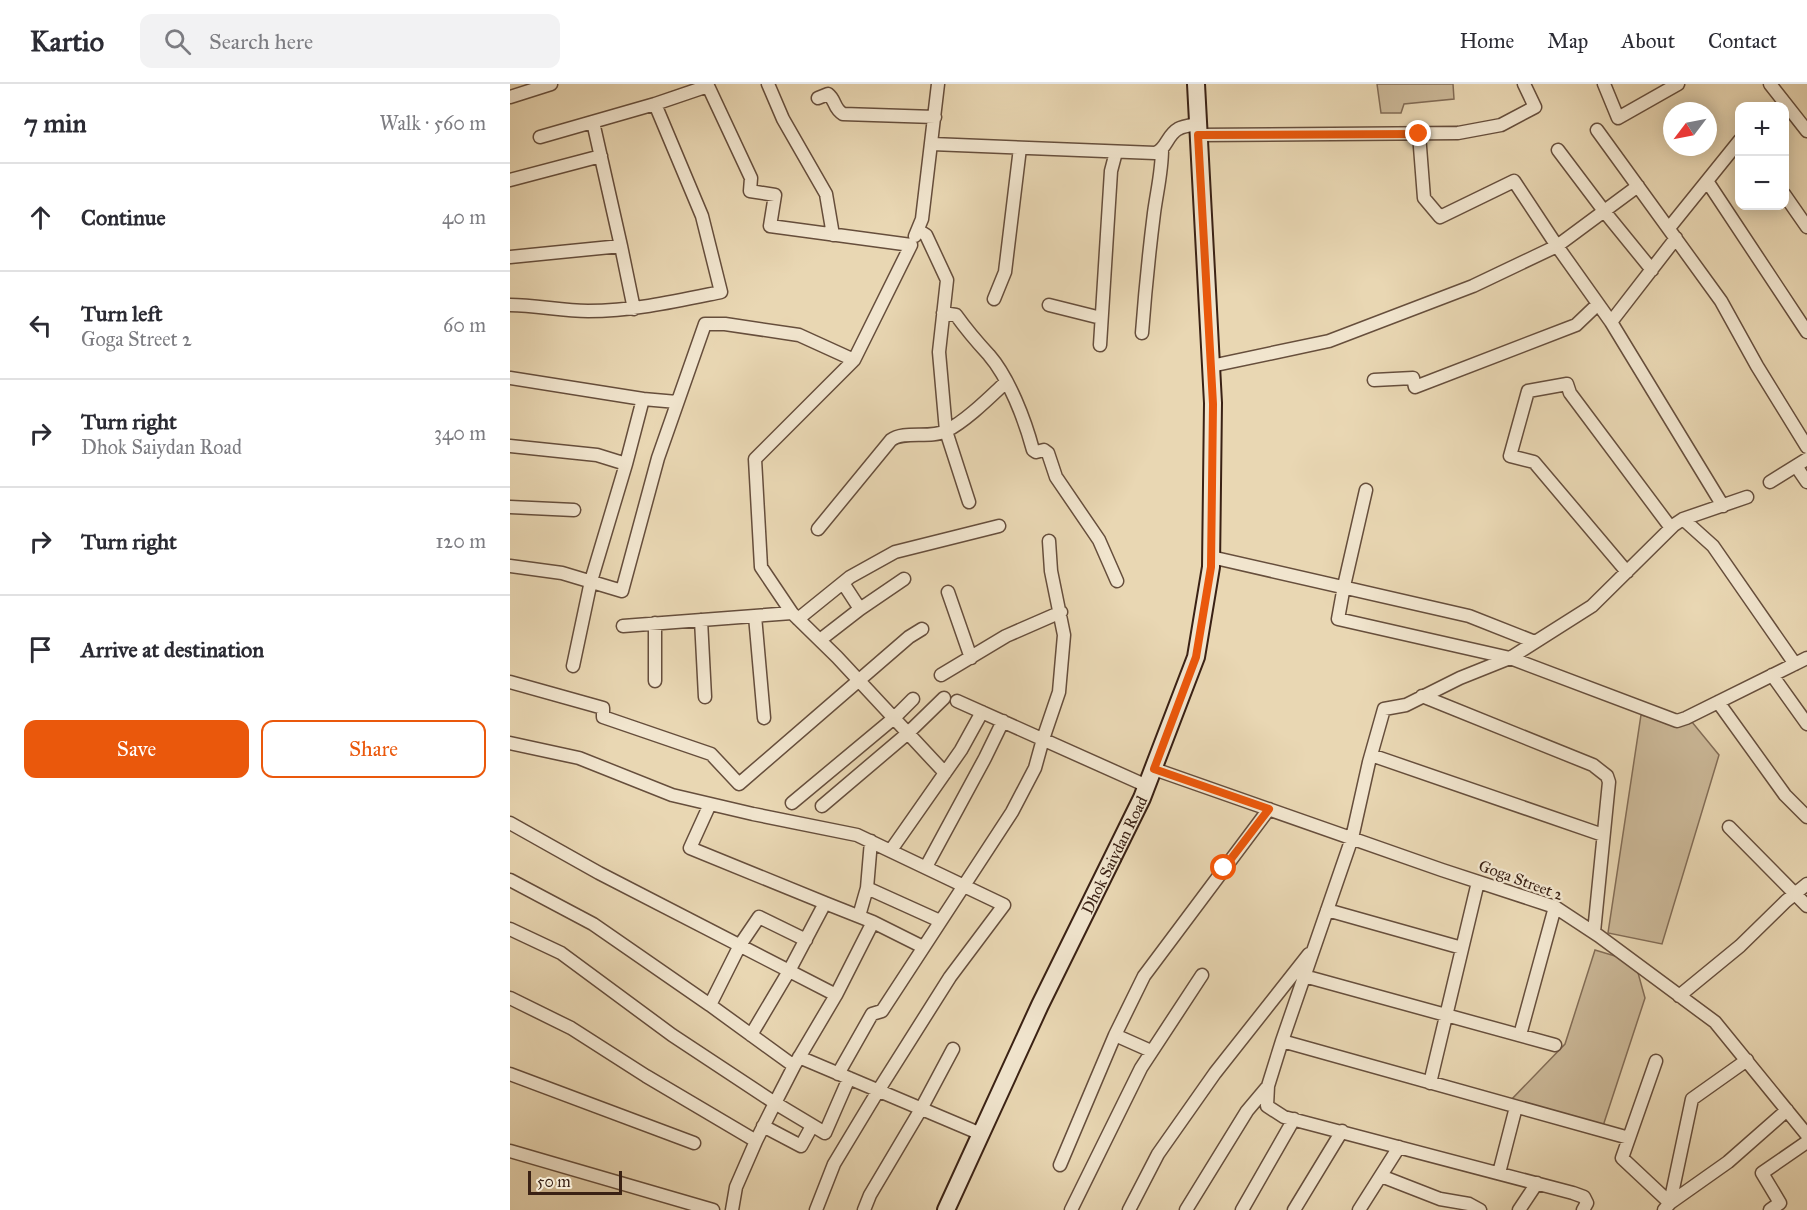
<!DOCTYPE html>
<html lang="en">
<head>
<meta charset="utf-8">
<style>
	body { margin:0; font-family:"IM FELL Great Primer",serif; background:#f2f2f3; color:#2b2b33 }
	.controls { position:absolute; right:18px; top:18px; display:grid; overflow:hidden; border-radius:12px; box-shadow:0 3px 15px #0003 }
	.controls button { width:54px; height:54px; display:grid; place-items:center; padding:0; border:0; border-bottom:2px solid #e1e1e2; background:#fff; color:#2b2b33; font:30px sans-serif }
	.compass { position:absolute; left:1153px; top:18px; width:54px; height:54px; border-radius:50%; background:#fff; box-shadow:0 3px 15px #0003; rotate:238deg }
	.scale { position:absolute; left:18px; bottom:15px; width:94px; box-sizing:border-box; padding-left:6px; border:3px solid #3a2114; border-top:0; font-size:16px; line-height:21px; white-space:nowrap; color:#3a2114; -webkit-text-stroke:4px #f1e5ce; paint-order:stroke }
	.stop { position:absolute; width:18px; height:18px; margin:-14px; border:4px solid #ea580c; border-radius:50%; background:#fff }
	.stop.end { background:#ea580c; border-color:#fff; box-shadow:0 2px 6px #0008 }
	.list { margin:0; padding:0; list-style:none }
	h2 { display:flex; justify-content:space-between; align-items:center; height:78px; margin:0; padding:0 24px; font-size:26px }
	h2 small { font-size:20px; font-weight:400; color:#7c7c81 }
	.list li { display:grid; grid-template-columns:39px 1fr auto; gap:18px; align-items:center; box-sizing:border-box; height:108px; padding:0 24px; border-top:2px solid #e1e1e2 }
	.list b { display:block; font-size:22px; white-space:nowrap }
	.list p { margin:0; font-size:20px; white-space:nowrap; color:#7c7c81 }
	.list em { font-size:20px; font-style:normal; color:#7c7c81 }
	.actions { display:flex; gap:12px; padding:18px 24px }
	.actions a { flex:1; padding:14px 0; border:2px solid #ea580c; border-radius:12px; text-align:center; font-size:21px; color:#ea580c }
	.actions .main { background:#ea580c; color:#fff }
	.icon { flex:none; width:33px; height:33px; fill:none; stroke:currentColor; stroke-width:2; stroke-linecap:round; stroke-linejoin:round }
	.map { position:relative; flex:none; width:1297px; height:1126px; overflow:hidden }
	header { display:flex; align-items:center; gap:36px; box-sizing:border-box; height:84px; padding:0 30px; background:#fff; border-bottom:2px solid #e1e1e2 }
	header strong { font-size:28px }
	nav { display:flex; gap:33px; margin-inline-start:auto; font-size:21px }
	.search { width:420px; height:54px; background:#f2f2f3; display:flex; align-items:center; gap:15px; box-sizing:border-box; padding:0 21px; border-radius:12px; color:#7c7c81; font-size:22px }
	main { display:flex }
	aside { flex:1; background:#fff }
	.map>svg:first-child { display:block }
	.green { fill:#cbb898; stroke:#826c56; stroke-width:1.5 }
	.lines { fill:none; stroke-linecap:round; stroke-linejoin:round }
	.street-casing { stroke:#664e3c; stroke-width:15 }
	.secondary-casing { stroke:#3a2114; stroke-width:20 }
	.street { stroke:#f1e5ce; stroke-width:12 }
	.secondary { stroke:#f1e5ce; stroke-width:16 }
	.route { stroke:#ea580c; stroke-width:8 }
	.labels { text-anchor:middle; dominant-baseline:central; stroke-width:4.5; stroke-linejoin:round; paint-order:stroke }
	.street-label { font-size:16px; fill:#3a2114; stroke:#f1e5ce }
</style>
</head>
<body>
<header>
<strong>Kartio</strong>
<div class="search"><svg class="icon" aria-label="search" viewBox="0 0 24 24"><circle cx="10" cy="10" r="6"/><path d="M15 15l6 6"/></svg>Search here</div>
<nav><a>Home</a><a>Map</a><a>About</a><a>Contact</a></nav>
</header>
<main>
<aside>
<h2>7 min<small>Walk · 560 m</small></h2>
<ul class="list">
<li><svg class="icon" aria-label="ahead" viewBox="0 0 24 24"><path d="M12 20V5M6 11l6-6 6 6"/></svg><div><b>Continue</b></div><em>40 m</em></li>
<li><svg class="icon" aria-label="left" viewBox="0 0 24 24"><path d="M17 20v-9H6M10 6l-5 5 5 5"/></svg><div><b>Turn left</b><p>Goga Street 2</p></div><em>60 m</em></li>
<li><svg class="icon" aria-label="right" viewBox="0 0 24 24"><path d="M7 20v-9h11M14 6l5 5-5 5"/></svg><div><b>Turn right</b><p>Dhok Saiydan Road</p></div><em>340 m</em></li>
<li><svg class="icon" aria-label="right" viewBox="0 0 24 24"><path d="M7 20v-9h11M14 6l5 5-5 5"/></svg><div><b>Turn right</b></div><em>120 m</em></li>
<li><svg class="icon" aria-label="arrive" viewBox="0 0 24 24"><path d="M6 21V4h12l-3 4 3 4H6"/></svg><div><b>Arrive at destination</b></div></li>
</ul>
<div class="actions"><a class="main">Save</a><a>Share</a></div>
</aside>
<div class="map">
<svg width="1297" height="1126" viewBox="0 0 1297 1126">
	<rect width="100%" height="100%" fill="#e9d7b3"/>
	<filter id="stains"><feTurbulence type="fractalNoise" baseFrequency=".00333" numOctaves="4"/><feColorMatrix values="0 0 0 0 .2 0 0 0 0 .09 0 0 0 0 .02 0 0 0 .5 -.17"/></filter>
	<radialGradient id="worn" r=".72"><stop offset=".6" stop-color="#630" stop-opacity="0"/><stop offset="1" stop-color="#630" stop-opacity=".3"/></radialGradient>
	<!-- green -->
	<path class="green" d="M867,0H943L944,15L894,20L891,29H871Z
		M1131,631L1167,640L1182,638L1209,671L1152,860L1098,849Z
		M1085,866L1125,878L1135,914L1092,1045L1001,1016L1055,960Z"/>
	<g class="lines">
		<!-- street casing -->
		<g class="street-casing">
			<path id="street" d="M258,0L273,35L316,110L323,151
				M1094,0L1108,34L1168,0
				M1260,0L1297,47
				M0,13L41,0
				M308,14L318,10C326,16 323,24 333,30L425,33
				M145,20L198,2L241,94L240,107L265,111L260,142L401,161L344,276L245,375L251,483L282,529L327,573L435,689
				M83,38L111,162
				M1087,46L1211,217L1247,282L1297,363
				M909,50L914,114L930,133L1004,97L1047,162L1101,238L1213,422
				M688,51L948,49L991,41L1025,23L1014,0
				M422,60L645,69C656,66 657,51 668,45C673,42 681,41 687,40
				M1048,66L1094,127L1142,186
				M0,96L91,72
				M1197,97L1297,248
				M1274,110L1297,143
				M1159,144L1230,56
				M408,146L416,151L437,196L429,268L436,347L459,418
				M405,152L412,135L428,0
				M0,173L111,162L124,225
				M484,215L495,188L510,64
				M0,221C26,221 52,227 78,227C123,227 167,217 211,208L192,132L145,20L30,53
				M539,221L591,234
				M433,229L446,231C456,245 467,258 479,271C499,294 515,336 523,366L526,368L534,366L538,369L546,393L589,456L607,497
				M1101,238L1166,154
				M632,249C635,209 639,169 644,129C647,107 652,87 652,65
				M590,261L601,87L606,68
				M701,282L819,257L963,202L1047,162L1128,102
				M0,294L133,315
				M864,296L903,294L905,303L1066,241L1088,220
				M0,362L87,371L116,380L81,497L63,582
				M116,380L133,315L167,318
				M1286,382L1297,398
				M1260,398L1297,375
				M856,406L834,502L828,535L1000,574L1082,522L1164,441L1173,435L1237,413
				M0,423L64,426
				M1173,435L1203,462L1285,580
				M308,445L381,356C394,346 420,355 436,347C456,337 480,313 496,298
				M701,473L959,532L1025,558
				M0,482L52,489L112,507L148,374L195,240H215L289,251L344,276
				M1117,488L1024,378L1000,372L1018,307L1057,300L1060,309L1161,444
				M333,499L350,525
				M438,508L461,574
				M245,532L254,634
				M288,535L340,493L385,468L489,442
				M191,536L195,613
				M145,539V597
				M113,542L282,529
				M310,556L350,525L394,495
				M431,591L496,552L551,528
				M1262,591L1297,640
				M0,598L93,624V633L201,670L229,700L399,553L412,545
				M912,612L1083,681L1097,692L1099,698L1084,848
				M447,617L637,702
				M1208,618L1275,711L1297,733
				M0,659L69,674L162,711L243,730L347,751L494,821L440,893L368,1007L324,1080L306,1126
				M861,671L1093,751
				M644,685L932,786L1045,823L1089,852L1205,938L1297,1051
				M282,719L384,634L403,615
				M200,720L180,764L315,819L279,887L241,951
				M312,722L398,649L434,614
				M0,739L89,789L326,911L284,982
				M1219,743L1297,822
				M361,757L357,804L430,837
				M381,766L451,666L472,628
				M416,783L475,674L493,637
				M0,796L83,840L200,921L284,982L265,1019L315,1049L339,994
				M315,819L363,838L326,911
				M817,826L952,864
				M349,832L357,804
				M363,838L413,863
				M0,845L51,869L162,951L265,1019L246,1057
				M794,892L1045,961
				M1169,912L1230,862L1276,817L1297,800
				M0,914L61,944L136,992L246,1057L226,1103L222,1126
				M200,921L230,861L249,833L296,856
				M605,951L641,967
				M1010,951L1045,823
				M772,957L1119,1054
				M289,973L471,1050
				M1146,977L1112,1074L1160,1119
				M0,990L184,1059
				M328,990L362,930L372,927L502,728L525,684L533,655L549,608L554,551L541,487L539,457
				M920,999L968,798
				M253,1042L291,1062L302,1042
				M0,1067L203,1126
				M550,1081L605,951L634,892L759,725
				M989,1089L1006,1023
				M871,1092L930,1115L959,1120L970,1126
				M1160,1119L1182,1015L1237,976
				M354,1126L360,1111L411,1025L443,965
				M561,1126L631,984L692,891
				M619,1126L648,1070L705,989L799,870
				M676,1126L737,1027L758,1002
				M732,1126L784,1035
				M784,1126L832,1047
				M849,1126L889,1063
				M1009,1126L1027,1099
				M1073,1126L1077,1119L1074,1113L1063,1109L774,1033L757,1022L758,1002L772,957L842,754L859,678L874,625L896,621L950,594L1000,574L1167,637L1176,634L1297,574
				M1154,1126L1160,1119L1218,1078L1277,1026
				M1260,1126L1270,1119L1252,1089L1297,1058"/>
		</g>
		<!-- secondary casing -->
		<g class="secondary-casing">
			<g id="secondary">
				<path id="s1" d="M436,1126L530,921L632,714L686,573L701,483L703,319L686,0"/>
			</g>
		</g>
		<!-- street -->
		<use href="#street" class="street"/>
		<!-- secondary -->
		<use href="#secondary" class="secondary"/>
	</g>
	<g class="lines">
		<!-- route -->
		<path class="route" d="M714,784L759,725L644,685L686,573L701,483L703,320L688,51L909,50"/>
	</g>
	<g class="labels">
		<!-- street labels -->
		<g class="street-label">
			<text stroke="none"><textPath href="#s1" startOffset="393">Dhok Saiydan Road</textPath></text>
			<text transform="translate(1011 796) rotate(20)">Goga Street 2</text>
		</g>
	</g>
	<rect width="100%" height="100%" filter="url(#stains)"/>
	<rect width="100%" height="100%" fill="url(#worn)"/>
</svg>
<div class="controls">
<button>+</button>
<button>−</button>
</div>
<svg class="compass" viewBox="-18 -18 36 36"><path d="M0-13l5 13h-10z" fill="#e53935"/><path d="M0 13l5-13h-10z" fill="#7c7c81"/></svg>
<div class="scale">50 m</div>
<div class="stop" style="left:714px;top:784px"></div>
<div class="stop end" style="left:909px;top:50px"></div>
</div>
</main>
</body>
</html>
